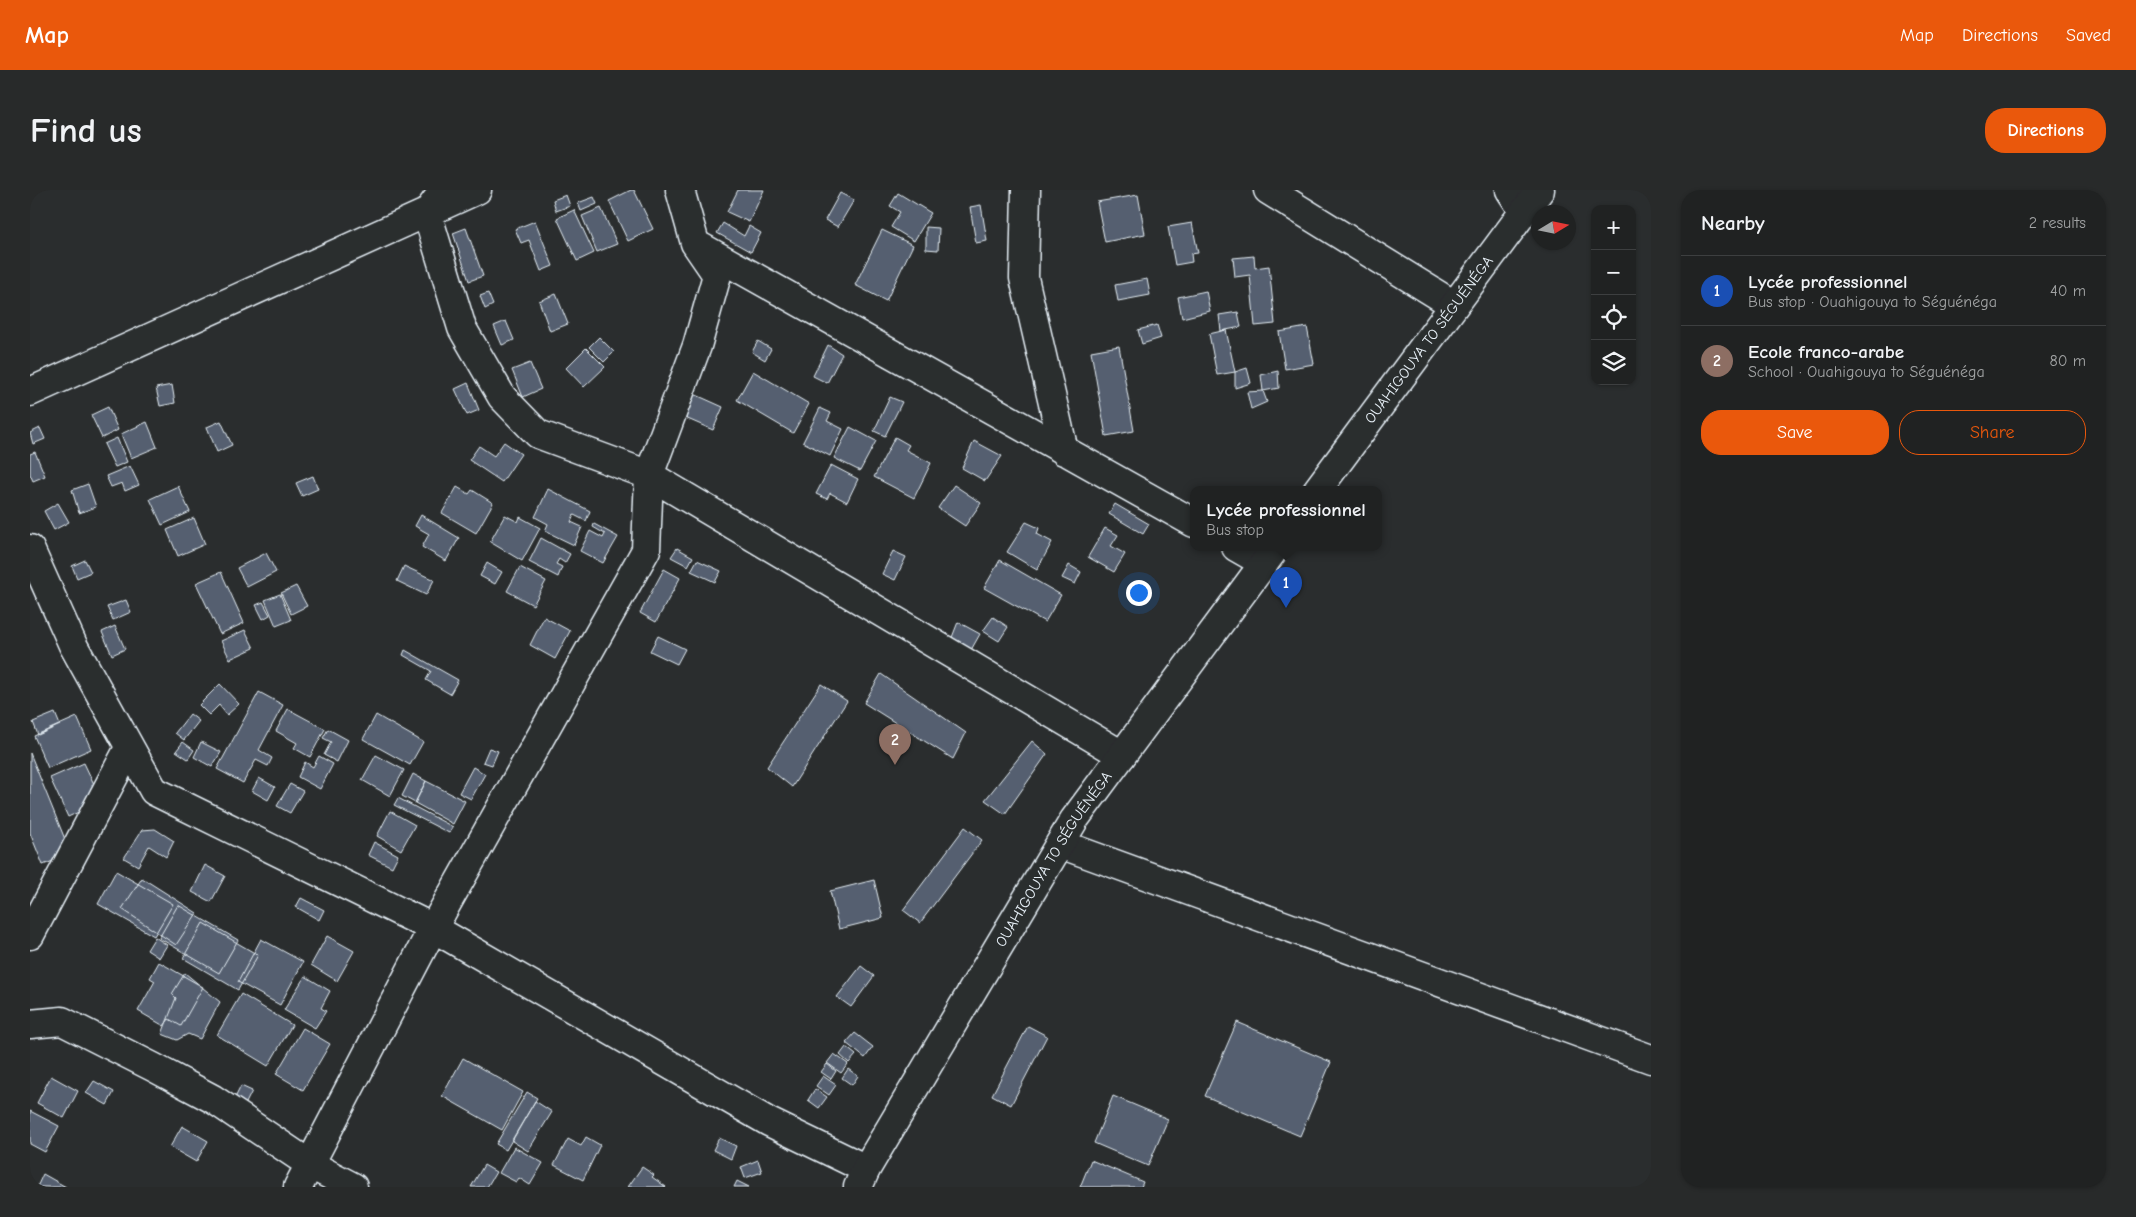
<!DOCTYPE html>
<html lang="en">
<head>
<meta charset="utf-8">
<style>
	body { margin:0; font-family:"Comic Neue",sans-serif; background:#282a2a; color:#f1f3f6 }
	.controls { position:absolute; right:15px; top:15px; display:grid; overflow:hidden; border-radius:10px; box-shadow:0 1px 4px #0004 }
	.controls button { width:45px; height:45px; display:grid; place-items:center; padding:0; border:0; border-bottom:1px solid #3d3f40; background:#202222; color:#f1f3f6; font:25px sans-serif }
	.compass { position:absolute; left:1501px; top:15px; width:45px; height:45px; border-radius:50%; background:#202222; box-shadow:0 1px 4px #0004; rotate:80deg }
	.you { position:absolute; left:1108px; top:402px; width:18px; height:18px; margin:-12px; border:4px solid #fff; border-radius:50%; background:#1a73e8; box-shadow:0 0 0 8px #1a73e833 }
	.badge { display:grid; place-items:center; width:32px; height:32px; border-radius:50%; background:#ea580c; color:#fff; font-size:16px; font-weight:700 }
	.pin { position:absolute; translate:-50% -41px; filter:drop-shadow(0 1px 2px #0008) }
	.pin::after { content:''; position:absolute; top:26px; width:18px; height:15px; background:inherit; clip-path:polygon(0 0,100% 0,50% 100%) }
	.popup { position:absolute; left:1160px; top:296px; width:192px; height:65px; box-sizing:border-box; display:grid; place-content:center; border-radius:10px; background:#202222; filter:drop-shadow(0 1px 4px #0005); font-size:16px; white-space:nowrap; color:#a2a4a5 }
	.popup b { font-size:19px; color:#f1f3f6 }
	.popup::after { content:''; position:absolute; left:50%; top:100%; margin-left:-10px; border:10px solid transparent; border-top-color:#202222 }
	.list { margin:0; padding:0; list-style:none }
	h2 { display:flex; justify-content:space-between; align-items:center; height:65px; margin:0; padding:0 20px; font-size:21px }
	h2 small { font-size:16px; font-weight:400; color:#a2a4a5 }
	.list li { display:grid; grid-template-columns:32px 1fr auto; gap:15px; align-items:center; box-sizing:border-box; height:70px; padding:0 20px; border-top:1px solid #3d3f40 }
	.list b { display:block; font-size:19px; white-space:nowrap }
	.list p { margin:0; font-size:16px; white-space:nowrap; color:#a2a4a5 }
	.list em { font-size:16px; font-style:normal; color:#a2a4a5 }
	.actions { display:flex; gap:10px; padding:15px 20px }
	.actions a { flex:1; padding:11px 0; border:1px solid #ea580c; border-radius:20px; text-align:center; font-size:18px; color:#ea580c }
	.actions .main { background:#ea580c; color:#fff }
	.icon { flex:none; width:28px; height:28px; fill:none; stroke:currentColor; stroke-width:2; stroke-linecap:round; stroke-linejoin:round }
	.map { position:relative; flex:none; width:1621px; height:997px; overflow:hidden; border-radius:20px }
	header { display:flex; align-items:center; gap:30px; box-sizing:border-box; height:70px; padding:0 25px; background:#ea580c; color:#fff }
	header strong { font-size:24px }
	nav { display:flex; gap:28px; margin-inline-start:auto; font-size:18px }
	.intro { display:flex; align-items:center; justify-content:space-between; box-sizing:border-box; height:120px; padding:0 30px }
	h1 { margin:0; font-size:35px }
	.button { padding:12px 22px; border-radius:20px; background:#ea580c; color:#fff; font-size:18px; font-weight:700 }
	main { display:flex; gap:30px; padding:0 30px }
	aside { flex:1; background:#202222; border-radius:20px; box-shadow:0 1px 4px #0004 }
	.map>svg:first-child { display:block }
	.building { fill:#545f6f; stroke:#e8f1f8 }
	.lines { fill:none; stroke-linecap:round; stroke-linejoin:round }
	.minor-casing { stroke:#e8f1f8; stroke-width:31 }
	.major-casing { stroke:#e8f1f8; stroke-width:31 }
	.minor { stroke:#2a2d2e; stroke-width:28 }
	.major { stroke:#2a2d2e; stroke-width:28 }
	.labels { text-anchor:middle; dominant-baseline:central; stroke-width:4; stroke-linejoin:round; paint-order:stroke }
	.street-label { font-size:15px; fill:#e8f1f8; stroke:#2a2d2e }
</style>
</head>
<body>
<header>
<strong>Map</strong>
<nav><a>Map</a><a>Directions</a><a>Saved</a></nav>
</header>
<div class="intro"><h1>Find us</h1><a class="button">Directions</a></div>
<main>
<div class="map">
<svg width="1621" height="997" viewBox="0 0 1621 997">
	<rect width="100%" height="100%" fill="#2a2d2e"/>
	<filter id="ink" filterUnits="userSpaceOnUse"><feTurbulence type="fractalNoise" baseFrequency=".02" numOctaves="2"/><feDisplacementMap in="SourceGraphic" scale="10" xChannelSelector="R" yChannelSelector="G"/><feConvolveMatrix kernelMatrix="1 2 1 2 8 2 1 2 1" color-interpolation-filters="sRGB"/></filter>
	<g filter="url(#ink)">
		<!-- building -->
		<path class="building" d="M601,0H604L623,39L598,51L579,11Z
			M708,0H734L719,32L697,22Z
			M810,3L824,10L808,37L795,30Z
			M868,3L901,23L884,51L861,37L870,22L860,16Z
			M536,5L540,16L526,21L523,10Z
			M1108,5L1115,44L1075,52L1067,12Z
			M564,7L567,14L551,21L548,13Z
			M951,15L957,51L946,53L940,17Z
			M571,18L587,54L567,62L552,26Z
			M544,20L564,63L547,71L527,28Z
			M505,31L523,76L511,81L499,50L491,53L485,39Z
			M693,33L714,46L719,36L731,43L721,62L687,43Z
			M1162,33L1168,63L1161,64L1162,72L1145,75L1138,37Z
			M896,37L909,38L908,60L896,59Z
			M436,38L453,86L439,91L423,43Z
			M852,40L883,55L856,111L825,95Z
			M1224,66L1225,78L1239,76L1245,134L1225,136L1220,85L1205,87L1203,68Z
			M1117,89L1120,105L1088,111L1085,95Z
			M1176,101L1180,121L1152,128L1148,107Z
			M458,103L463,115L455,119L450,106Z
			M526,104L538,134L520,141L509,111Z
			M1208,122L1211,137L1191,141L1189,125Z
			M476,131L484,150L472,155L464,136Z
			M1127,135L1131,148L1112,154L1108,140Z
			M1277,137L1284,174L1255,179L1249,142Z
			M1196,140L1205,182L1187,185L1179,144Z
			M569,147L584,162L574,172L559,157Z
			M728,151L741,159L735,170L722,162Z
			M798,155L812,164L797,193L783,186Z
			M1089,156L1104,241L1076,246L1061,161Z
			M556,158L575,177L554,197L536,178Z
			M500,173L511,199L493,207L482,180Z
			M1217,178L1221,193L1205,198V182Z
			M723,181L779,214L763,243L707,210Z
			M1248,181L1249,198L1233,201L1231,185Z
			M438,193L449,220L437,225L425,199Z
			M142,195L145,213L130,216L126,198Z
			M1233,201L1237,212L1221,219L1217,202Z
			M664,204L693,217L683,240L653,227Z
			M860,207L872,212L855,246L844,241Z
			M78,217L88,240L72,248L61,225Z
			M790,218L801,223L797,231L813,239L800,266L773,252Z
			M191,231L202,255L187,262L177,237Z
			M117,232L127,257L101,268L91,244Z
			M820,237L846,251L830,281L804,268Z
			M10,238L15,249L3,254L0,243Z
			M865,247L879,255L876,260L901,273L884,308L844,287Z
			M87,248L97,272L85,277L74,254Z
			M944,251L972,266L955,291L932,278Z
			M474,252L491,264L472,292L439,270L449,256L464,266Z
			M5,262L15,286L3,291L0,284V264Z
			M801,275L828,289L817,312L800,303L797,309L786,304Z
			M100,276L109,295L95,301L92,293L81,297L76,286Z
			M283,286L288,299L272,306L266,293Z
			M58,294L66,317L49,323L42,300Z
			M924,295L951,313L935,336L908,318Z
			M148,296L160,322L132,335L120,309Z
			M427,297L439,304L442,300L463,313L446,343L412,323Z
			M518,299L560,321L556,331L544,325L541,332L552,337L544,355L515,341L518,334L505,327Z
			M28,313L39,332L24,340L14,321Z
			M1085,314L1119,334L1113,344L1079,324Z
			M391,325L429,348L416,371L392,357L399,344L385,336Z
			M475,325L488,332L490,327L510,338L492,371L460,352Z
			M164,328L175,354L148,366L137,340Z
			M996,332L1009,338L1007,344L1022,352L1007,380L977,362Z
			M564,334L588,347L573,373L550,361L560,341L573,348L575,344L563,337Z
			M1075,338L1088,345L1081,356L1095,364L1084,382L1058,367Z
			M511,348L540,364L535,373L529,369L526,374L532,377L528,387L499,372Z
			M647,358L663,367L658,376L641,367Z
			M863,361L876,367L865,390L852,384Z
			M236,363L246,382L217,397L207,378Z
			M55,370L61,382L47,388L42,376Z
			M667,370L691,381L685,392L661,381Z
			M970,370L1031,405L1015,432L954,398Z
			M457,373L472,382L465,394L450,386Z
			M1039,375L1051,382L1045,394L1032,388Z
			M374,376L404,390L396,405L367,391Z
			M490,377L516,391L503,415L477,401Z
			M634,379L650,388L626,432L610,423Z
			M191,382L214,433L190,444L166,393Z
			M266,396L277,416L261,424L251,403Z
			M250,404L261,430L246,436L235,410Z
			M96,410L101,422L83,430L77,417Z
			M233,412L240,425L233,429L226,415Z
			M514,427L540,441L525,469L500,455Z
			M963,427L978,437L969,451L953,441Z
			M928,432L950,444L941,460L921,450Z
			M85,436L95,459L82,465L72,442Z
			M215,440L224,458L200,469L191,451Z
			M628,446L655,459L647,474L620,461Z
			M375,460L428,490L420,504L396,490L401,481L373,465Z
			M851,484L936,543L923,569L834,513Z
			M190,494L209,514L197,525L189,515L179,525L169,515Z
			M791,494L817,511L762,597L737,577Z
			M229,502L253,515L229,560L242,568L238,576L226,570L213,593L187,579Z
			M258,519L295,539L280,567L264,558L267,553L246,541Z
			M25,523L30,535L8,545L3,532Z
			M160,524L169,531L154,550L145,543Z
			M346,525L393,552L380,575L333,549Z
			M47,527L61,559L18,578L4,546Z
			M298,539L318,550L307,572L294,565L301,552L293,548Z
			M1002,551L1017,564L975,624L955,610Z
			M153,552L164,560L158,569L146,561Z
			M171,552L191,562L182,577L164,567Z
			M459,558L468,561L462,575L453,572Z
			M0,563L41,664L13,675L0,643Z
			M346,565L374,580L360,606L332,590Z
			M289,566L303,574L290,599L268,587L275,572L283,577Z
			M54,573L72,611L38,627L20,588Z
			M443,577L455,584L441,609L429,603Z
			M383,584L396,591L385,613L372,606Z
			M229,588L245,597L238,610L222,601Z
			M396,591L435,611L423,634L385,613Z
			M260,594L273,601L260,623L247,616Z
			M368,608L423,637L419,643L364,615Z
			M360,621L385,635L371,660L347,646Z
			M935,637L952,650L890,733L873,720Z
			M125,639L144,651L136,667L119,656L108,676L94,668L112,640Z
			M344,652L368,665L362,677L338,665Z
			M175,675L195,686L181,712L162,702Z
			M86,681L143,714L124,746L68,714Z
			M112,688L167,723L146,755L92,719Z
			M844,690L853,728L809,739L800,701Z
			M271,708L294,720L289,730L266,717Z
			M148,715L208,750L189,783L129,748Z
			M173,733L228,765L208,800L153,768Z
			M297,746L324,761L307,791L281,775Z
			M125,747L137,755L129,768L117,760Z
			M231,749L273,772L250,815L208,792Z
			M129,772L173,797L151,836L139,829L134,836L108,821L125,791L120,788Z
			M831,776L844,786L821,817L807,807Z
			M155,783L190,812L170,849L158,844L147,850L132,844L146,808L142,804Z
			M275,786L300,801L291,818L296,821L285,838L254,820Z
			M211,804L262,835L238,876L187,845Z
			M1207,832L1301,872L1270,946L1175,906Z
			M998,836L1017,846L981,915L962,905Z
			M273,838L300,854L273,900L246,884Z
			M825,843L843,857L835,868L816,853Z
			M816,857L826,865L819,873L810,865Z
			M804,864L818,874L811,883L797,873Z
			M433,868L493,902L472,940L412,906Z
			M797,874L806,881L801,889L791,882Z
			M818,879L828,886L822,895L812,888Z
			M21,886L48,901L34,928L7,913Z
			M793,886L806,895L799,905L786,896Z
			M64,891L84,902L77,915L56,903Z
			M211,896L222,901L215,915L204,910Z
			M785,899L797,907L789,918L778,910Z
			M497,902L507,908L476,960L466,954Z
			M1083,906L1138,929L1118,976L1064,953Z
			M505,911L522,922L498,961L482,951Z
			M0,921L29,936L15,962L0,954Z
			M152,936L178,951L166,972L140,957Z
			M556,947L570,955L553,990L524,975L538,949L551,956Z
			M689,948L706,956L701,969L683,960Z
			M484,957L513,973L500,995L489,988L486,992L469,983Z
			M728,970L732,982L715,988L711,977Z
			M1061,970L1113,992L1111,997H1050Z
			M454,975L466,982L457,997H441Z
			M612,977L624,985L622,987L636,997H598Z
			M13,984L36,997H7Z
			M707,991L719,997H704Z"/>
		<g class="lines">
			<!-- minor casing -->
			<g class="minor-casing">
				<path id="minor" d="M414,0L397,23L432,138L472,207L508,244L619,285L1092,565
					M996,0L994,88L1034,261
					M1238,0L1424,115
					M1480,0L1493,20
					M671,57L1164,333
					M0,202L447,0
					M1206,357L1234,373
					M0,359L43,455L124,601L403,738L739,932L836,979
					M1030,654L1621,869
					M0,745L99,558
					M0,834L32,831L123,877L183,909L281,975L323,997
					M268,997L403,738L616,360L619,285L667,156L687,85L665,53L650,0"/>
			</g>
			<!-- major casing -->
			<g class="major-casing">
				<g id="major">
					<path id="s1" d="M1288,299L1510,0"/>
					<path id="s2" d="M828,997L836,979L1044,630L1246,357"/>
				</g>
			</g>
			<!-- minor -->
			<use href="#minor" class="minor"/>
			<!-- major -->
			<use href="#major" class="major"/>
		</g>
	</g>
	<g class="labels">
		<!-- street labels -->
		<g class="street-label">
			<text stroke="none"><textPath href="#s1" startOffset="186">OUAHIGOUYA TO SÉGUÉNÉGA</textPath></text>
			<text stroke="none"><textPath href="#s2" startOffset="382">OUAHIGOUYA TO SÉGUÉNÉGA</textPath></text>
		</g>
	</g>
</svg>
<div class="controls">
<button>+</button>
<button>−</button>
<button><svg class="icon" aria-label="locate" viewBox="0 0 24 24"><circle cx="12" cy="12" r="6"/><path d="M12 2v4M12 18v4M2 12h4M18 12h4"/></svg></button>
<button><svg class="icon" aria-label="layers" viewBox="0 0 24 24"><path d="M12 4l9 5-9 5-9-5zM3 14l9 5 9-5"/></svg></button>
</div>
<svg class="compass" viewBox="-18 -18 36 36"><path d="M0-13l5 13h-10z" fill="#e53935"/><path d="M0 13l5-13h-10z" fill="#a2a4a5"/></svg>
<div class="you"></div>
<div class="pin badge" style="left:1256px;top:418px;background:#1a4fb4">1</div>
<div class="popup"><b>Lycée professionnel</b>Bus stop</div>
<div class="pin badge" style="left:865px;top:575px;background:#8d6e63">2</div>
</div>
<aside>
<h2>Nearby<small>2 results</small></h2>
<ul class="list">
<li><span class="badge" style="background:#1a4fb4">1</span><div><b>Lycée professionnel</b><p>Bus stop · Ouahigouya to Séguénéga</p></div><em>40 m</em></li>
<li><span class="badge" style="background:#8d6e63">2</span><div><b>Ecole franco-arabe</b><p>School · Ouahigouya to Séguénéga</p></div><em>80 m</em></li>
</ul>
<div class="actions"><a class="main">Save</a><a>Share</a></div>
</aside>
</main>
</body>
</html>
